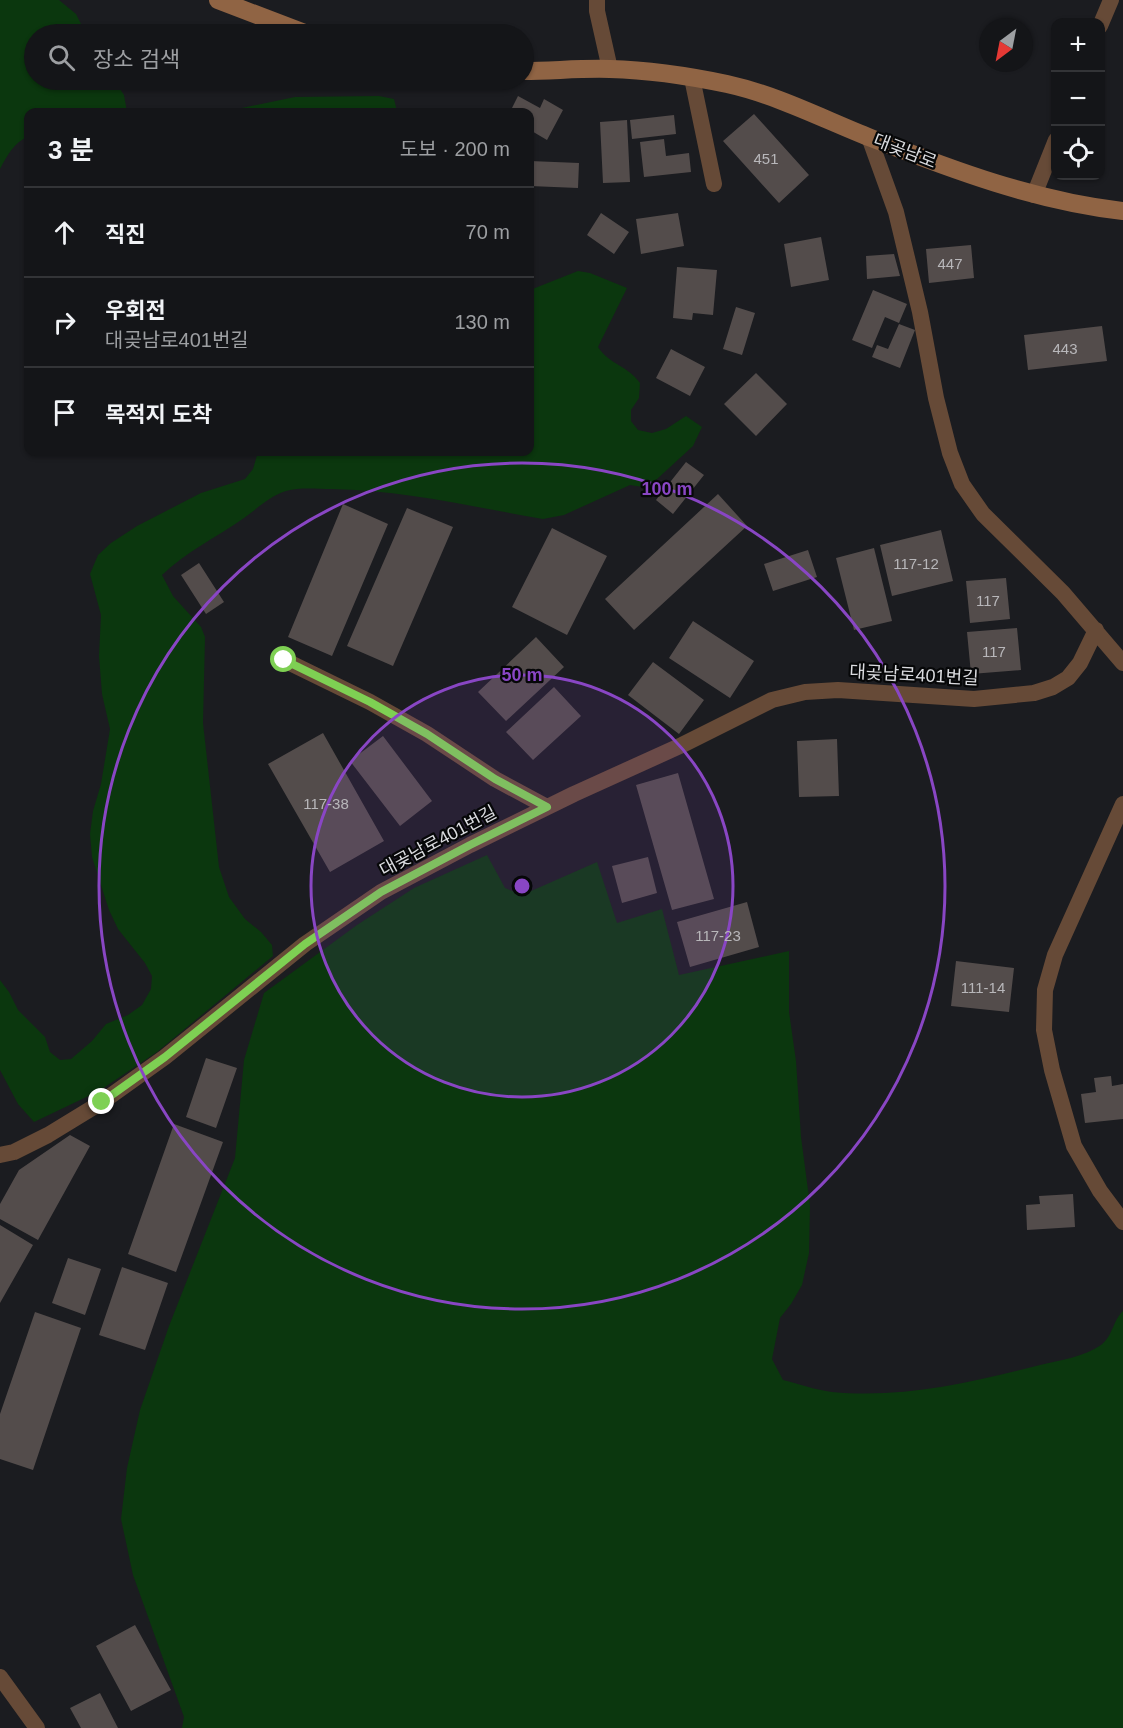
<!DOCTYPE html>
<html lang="ko">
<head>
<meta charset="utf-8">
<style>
	body { margin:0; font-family:Helvetica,"Noto Sans KR",sans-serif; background:#1d1e21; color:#f1f3f6 }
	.controls { position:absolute; right:18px; top:18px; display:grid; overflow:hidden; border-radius:12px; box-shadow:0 2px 4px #0004 }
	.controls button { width:54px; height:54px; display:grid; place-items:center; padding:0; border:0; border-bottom:2px solid #333437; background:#141518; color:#f1f3f6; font:30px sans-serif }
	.compass { position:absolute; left:979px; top:18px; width:54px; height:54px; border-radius:50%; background:#141518; box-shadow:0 2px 4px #0004; rotate:212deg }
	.stop { position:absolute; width:18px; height:18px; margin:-14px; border:4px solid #7ed053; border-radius:50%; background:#fff }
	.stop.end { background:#7ed053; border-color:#fff; box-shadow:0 2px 6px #0008 }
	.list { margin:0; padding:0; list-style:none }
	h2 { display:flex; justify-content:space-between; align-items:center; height:78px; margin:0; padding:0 24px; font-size:26px }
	h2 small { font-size:20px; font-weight:400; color:#9d9fa2 }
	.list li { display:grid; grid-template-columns:39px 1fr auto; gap:18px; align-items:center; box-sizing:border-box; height:90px; padding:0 24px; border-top:2px solid #333437 }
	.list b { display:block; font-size:22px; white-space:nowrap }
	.list p { margin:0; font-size:20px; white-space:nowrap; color:#9d9fa2 }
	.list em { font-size:20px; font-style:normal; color:#9d9fa2 }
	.icon { flex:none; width:33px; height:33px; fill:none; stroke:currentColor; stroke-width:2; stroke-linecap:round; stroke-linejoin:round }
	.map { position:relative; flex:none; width:1123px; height:1728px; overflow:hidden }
	.search { position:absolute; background:#141518; box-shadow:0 2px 4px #0004; left:24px; top:24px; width:510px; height:66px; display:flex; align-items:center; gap:15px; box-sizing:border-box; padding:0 21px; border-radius:33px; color:#9d9fa2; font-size:22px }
	.panel { position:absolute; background:#141518; box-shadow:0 2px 4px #0004; left:24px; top:108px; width:510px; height:348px; border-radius:12px }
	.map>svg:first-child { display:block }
	.green { fill:#0b370e }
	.building { fill:#534c4b }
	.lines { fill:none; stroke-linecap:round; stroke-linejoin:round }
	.lane { stroke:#664a37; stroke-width:16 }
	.secondary { stroke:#906444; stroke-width:18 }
	.route { stroke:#7ed053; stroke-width:8 }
	.ring { fill:none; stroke:#8946c4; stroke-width:3 }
	.labels { text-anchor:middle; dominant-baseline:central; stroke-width:4.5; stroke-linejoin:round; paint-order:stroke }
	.number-label { font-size:15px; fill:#b8b7ba }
	.street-label { font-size:18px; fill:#dadbdf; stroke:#060708 }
	.centre { fill:#8946c4; stroke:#060708; stroke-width:3 }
	.ring-label { font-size:18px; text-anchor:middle; font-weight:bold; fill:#8946c4; stroke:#060708; stroke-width:4.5; stroke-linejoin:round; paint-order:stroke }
</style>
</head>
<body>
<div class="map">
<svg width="1123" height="1728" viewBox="0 0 1123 1728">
	<rect width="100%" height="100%" fill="#1b1c20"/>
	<!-- green -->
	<path class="green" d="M0,0H59L76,14L86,34H34V80H114L124,95L127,112H28V137C14,142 7,156 0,169Z
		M379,96L394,99L397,111L222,112L295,97Z
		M578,271L590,273L627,288L598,347C609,364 628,366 640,383L639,398L631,410V421L638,430L652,433L666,429L686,416L702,427L693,446L656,480L643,487L630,485L564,515L543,519C473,507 403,490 331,489C317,489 300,487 286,491C270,496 258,508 244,518C217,537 186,552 162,575L173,596L201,627L205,637L203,723L219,867L229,897L245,919L261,932L272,945L273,956L157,1052L99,1091L34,1122L18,1104L0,1070V980L9,992L18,1010L45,1037L50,1052L60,1060L71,1059L92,1041L106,1024L128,1015L142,1005L151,989L152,976L145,963L118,929L109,910L92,857L90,834L93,811L101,784L110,729L102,694L99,656L101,615L90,574L98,555L111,543L137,526L201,493L245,479L253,469L258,452H530V290Z
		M487,855L505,888L522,895L597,862L617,923L662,909L679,975L789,951V1012L796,1061L801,1137L810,1205L809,1253L802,1285L791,1304L780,1318L772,1359L783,1380C799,1384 816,1390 832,1392C902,1399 973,1382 1040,1365C1060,1360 1084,1357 1101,1345C1113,1336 1113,1320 1123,1311V1728H182L184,1717L133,1575L121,1519L127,1468L140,1410L169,1326L235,1158L244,1060L264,993L357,925L414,888Z"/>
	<!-- building -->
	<path class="building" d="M518,96L540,108L544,99L563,110L547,140L530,130V112H510Z
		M754,114L809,175L779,203L723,141Z
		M674,115L676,134L632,139L630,120Z
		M627,120L630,182L603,183L600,122Z
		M664,139L666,156L689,153L691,172L644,177L640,142Z
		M530,161L579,163L578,188L530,186Z
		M601,213L629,232L614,254L587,235Z
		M678,213L684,246L641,254L636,219Z
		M821,237L829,280L791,287L784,244Z
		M971,245L974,278L929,283L926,249Z
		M894,254L900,276L867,279L866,256Z
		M677,267L717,270L713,315L693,313L692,320L673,318Z
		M873,290L907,304L899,323L885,317L872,348L852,340Z
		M736,307L755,313L742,355L723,349Z
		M899,324L915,330L900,368L872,357L877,345L888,349Z
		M1102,326L1107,361L1028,370L1024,335Z
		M671,349L705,367L690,396L656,378Z
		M756,373L787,404L756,436L724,404Z
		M686,462L704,475L673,514L656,500Z
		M718,494L747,526L634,630L605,599Z
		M343,504L388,524L332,656L288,637Z
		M407,508L453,527L393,666L347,646Z
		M552,528L607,556L567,635L512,607Z
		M941,530L953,581L892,596L880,545Z
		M874,548L892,621L854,630L836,558Z
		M808,550L817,577L773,591L764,564Z
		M199,563L224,602L206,614L181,575Z
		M1006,578L1010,619L970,623L966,581Z
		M693,621L754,661L730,698L669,658Z
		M1017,628L1021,670L971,674L967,632Z
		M536,637L564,667L506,721L478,692Z
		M653,662L704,700L679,734L628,695Z
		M554,687L581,716L533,760L506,732Z
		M323,733L384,841L330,872L268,764Z
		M383,736L432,801L400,826L350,761Z
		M837,739L839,796L799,797L797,741Z
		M678,773L714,899L672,910L636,785Z
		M648,857L657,893L622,903L612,866Z
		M747,902L759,947L690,967L677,922Z
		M956,961L1014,968L1009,1012L951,1006Z
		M206,1058L237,1068L216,1128L186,1117Z
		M1111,1076L1112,1086L1123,1084V1119L1085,1123L1081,1094L1096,1092L1094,1078Z
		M174,1124L223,1142L176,1272L128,1254Z
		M70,1135L90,1146L38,1240L0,1219V1204L19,1170Z
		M1073,1194L1075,1227L1027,1230L1026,1205L1040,1204L1039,1196Z
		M0,1225L33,1245L0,1303Z
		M68,1258L101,1269L85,1315L52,1303Z
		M122,1267L168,1283L145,1350L99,1335Z
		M35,1312L81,1328L33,1470L0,1459V1414Z
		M135,1625L171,1690L131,1711L96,1646Z
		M100,1693L118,1728H81L70,1708Z"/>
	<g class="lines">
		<!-- lane -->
		<path class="lane" d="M597,0V11L610,69
			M1100,26L1111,0
			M692,78L714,184
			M869,137L896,212L920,312L936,398L950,453L962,484L983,514L1063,593L1123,663
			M1034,195L1056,140
			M284,660L370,702L427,734L495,779L547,807
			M1123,804L1055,955L1045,990L1044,1030L1052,1070L1074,1146L1100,1191L1123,1222
			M0,1155L14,1152L48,1135L102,1102L165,1057L305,944L381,892L470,845L574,794L682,745L772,700L805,692L838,690L974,699L1034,693L1053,687L1068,678L1080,663L1096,630
			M0,1677L37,1728"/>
		<!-- secondary -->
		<path class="secondary" d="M218,0L307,34
			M524,71C552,71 581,68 610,69C649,70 689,76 727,84C777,95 823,119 871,138C953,170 1035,201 1123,211"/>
	</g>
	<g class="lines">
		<!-- route -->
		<path class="route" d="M102,1102L165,1057L305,944L381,892L470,845L547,807L495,779L427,734L370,702L284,660"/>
	</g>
	<!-- distance rings -->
	<circle cx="522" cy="886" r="211" fill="#8946c4" fill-opacity=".12"/>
	<g class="ring">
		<circle cx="522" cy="886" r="211"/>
		<circle cx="522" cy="886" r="423"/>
	</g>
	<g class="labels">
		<!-- number labels -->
		<g class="number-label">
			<text x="766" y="158">451</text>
			<text x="950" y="263">447</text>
			<text x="1065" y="348">443</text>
			<text x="916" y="563">117-12</text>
			<text x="988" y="600">117</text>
			<text x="994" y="651">117</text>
			<text x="326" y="803">117-38</text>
			<text x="718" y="935">117-23</text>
			<text x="983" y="987">111-14</text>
		</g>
		<!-- street labels -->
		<g class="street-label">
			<text transform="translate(905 151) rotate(21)">대곶남로</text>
			<text transform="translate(914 675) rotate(3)">대곶남로401번길</text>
			<text transform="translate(438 841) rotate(-28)">대곶남로401번길</text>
		</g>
	</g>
	<circle cx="522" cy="886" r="9" class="centre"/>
	<g class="ring-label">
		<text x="667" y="495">100 m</text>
		<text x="522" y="681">50 m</text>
	</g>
</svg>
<div class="controls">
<button>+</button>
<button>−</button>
<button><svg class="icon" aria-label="locate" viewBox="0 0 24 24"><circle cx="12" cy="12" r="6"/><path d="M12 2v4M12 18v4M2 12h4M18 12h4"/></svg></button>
</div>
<svg class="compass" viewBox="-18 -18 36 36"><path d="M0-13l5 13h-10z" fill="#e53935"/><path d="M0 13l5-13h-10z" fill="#9d9fa2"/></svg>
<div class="stop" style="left:284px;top:660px"></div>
<div class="stop end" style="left:102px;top:1102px"></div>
<div class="search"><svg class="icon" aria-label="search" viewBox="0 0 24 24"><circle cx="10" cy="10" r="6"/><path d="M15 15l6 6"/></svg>장소 검색</div>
<section class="panel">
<h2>3 분<small>도보 · 200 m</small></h2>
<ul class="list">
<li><svg class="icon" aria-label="ahead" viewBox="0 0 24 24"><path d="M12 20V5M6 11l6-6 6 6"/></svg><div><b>직진</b></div><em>70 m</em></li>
<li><svg class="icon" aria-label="right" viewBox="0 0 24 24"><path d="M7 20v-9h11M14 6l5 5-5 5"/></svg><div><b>우회전</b><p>대곶남로401번길</p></div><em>130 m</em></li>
<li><svg class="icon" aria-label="arrive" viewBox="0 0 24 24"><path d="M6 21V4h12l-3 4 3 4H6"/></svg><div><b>목적지 도착</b></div></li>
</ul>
</section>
</div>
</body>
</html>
